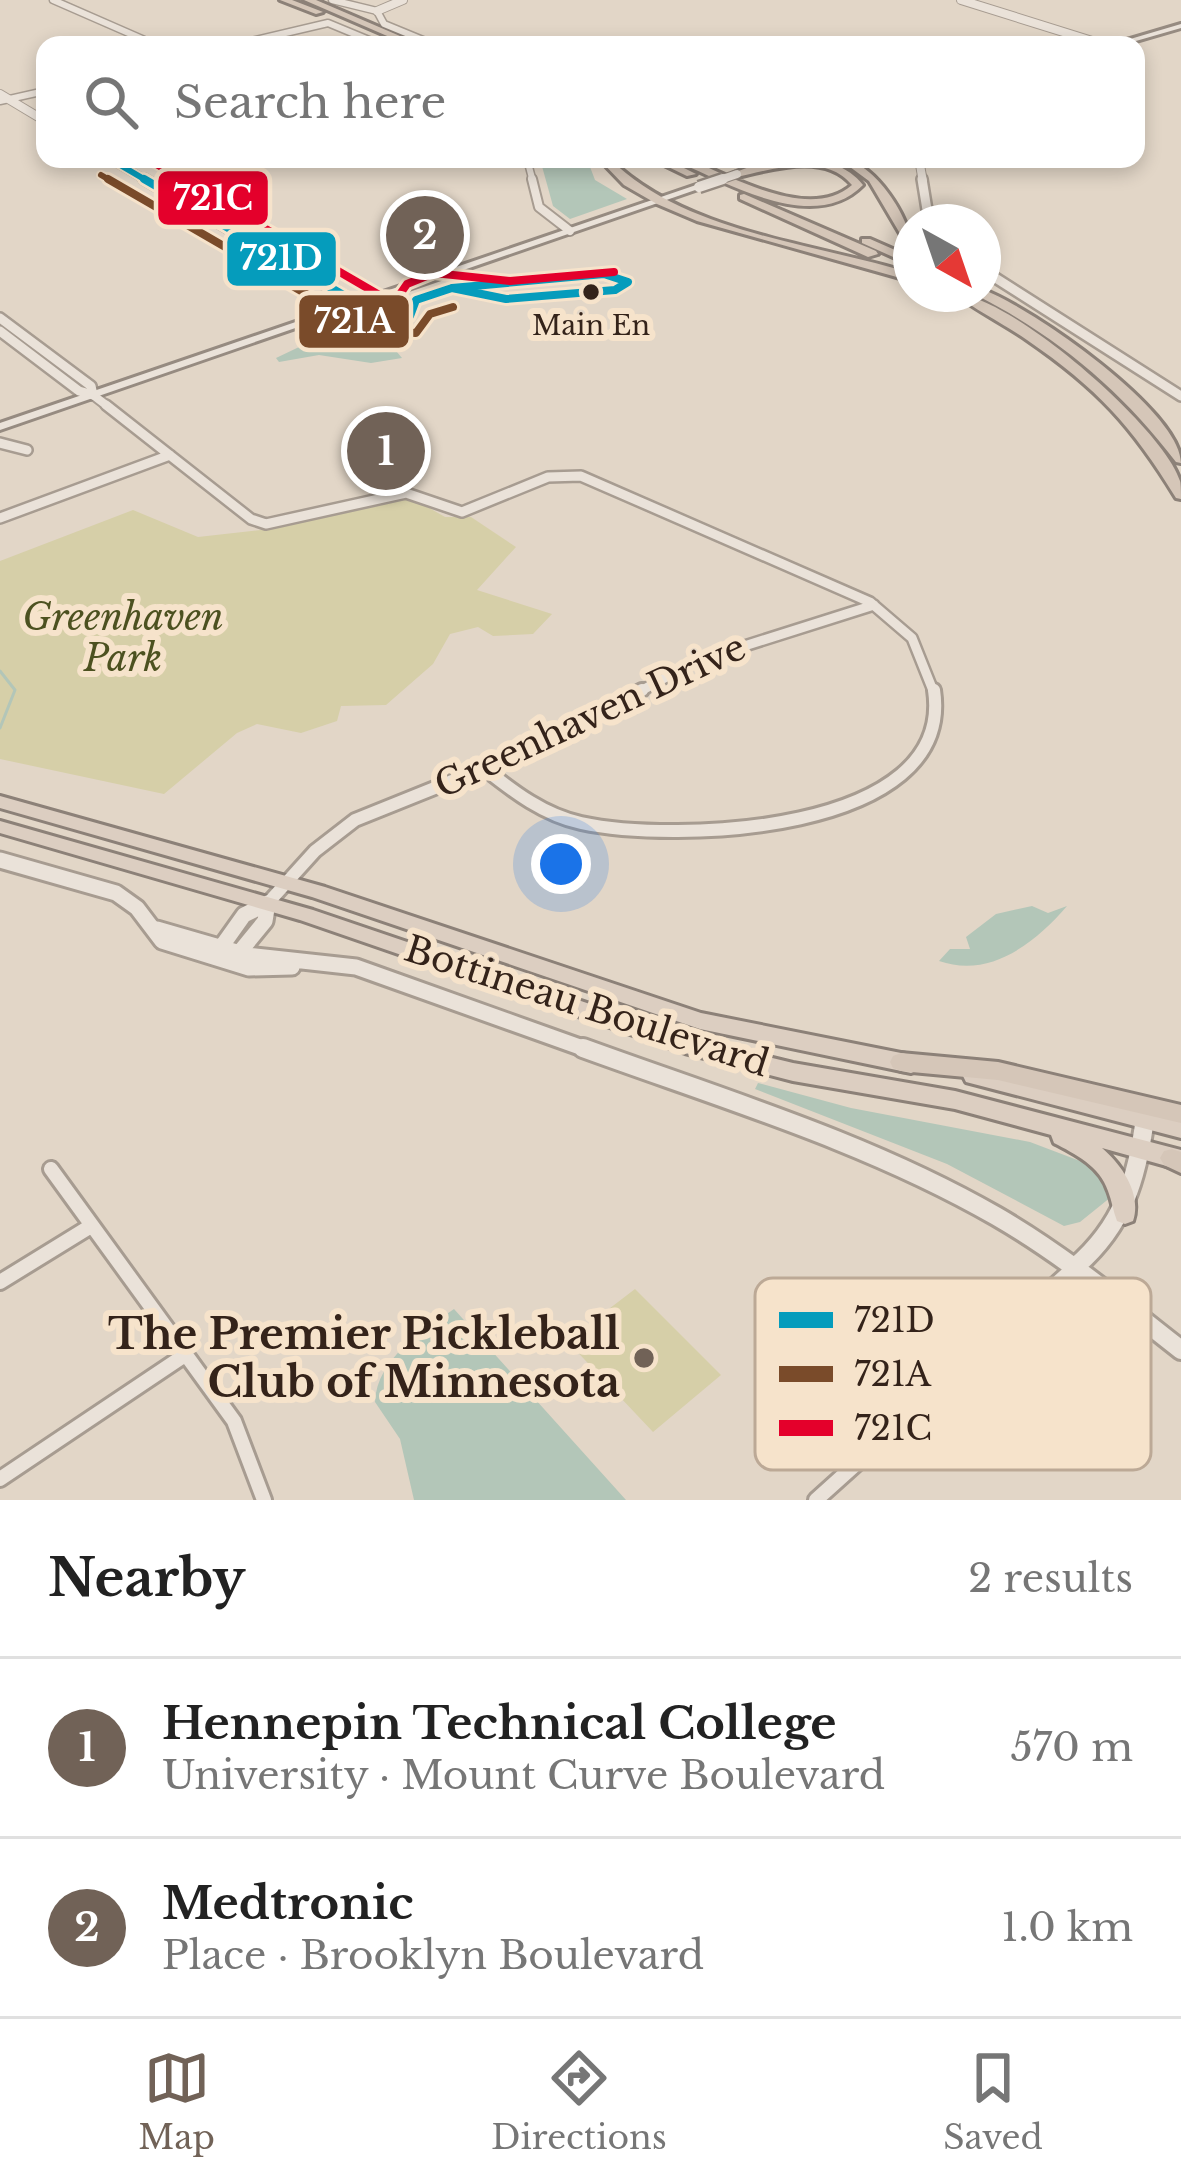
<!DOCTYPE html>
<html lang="en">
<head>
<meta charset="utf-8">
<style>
	body { margin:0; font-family:"Libre Baskerville",serif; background:#f2f2f2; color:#222 }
	.compass { position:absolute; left:893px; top:204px; width:108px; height:108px; border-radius:50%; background:#fff; box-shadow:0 6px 18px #0003; rotate:140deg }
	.you { position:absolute; left:561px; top:864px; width:42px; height:42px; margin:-30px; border:9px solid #fff; border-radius:50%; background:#1a73e8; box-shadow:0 0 0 18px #1a73e833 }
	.badge { display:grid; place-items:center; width:78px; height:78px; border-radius:50%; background:#716257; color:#fff; font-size:39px; font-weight:700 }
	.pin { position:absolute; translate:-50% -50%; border:6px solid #fff; box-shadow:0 3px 12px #0006 }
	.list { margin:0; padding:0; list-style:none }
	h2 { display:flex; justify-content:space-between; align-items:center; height:156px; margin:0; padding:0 48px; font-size:51px }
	h2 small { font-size:39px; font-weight:400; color:#767676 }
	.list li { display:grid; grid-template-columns:78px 1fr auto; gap:36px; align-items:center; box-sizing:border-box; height:180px; padding:0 48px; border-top:3px solid #e0e0e0 }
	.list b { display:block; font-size:45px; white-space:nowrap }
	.list p { margin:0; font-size:39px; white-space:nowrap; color:#767676 }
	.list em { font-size:39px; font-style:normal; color:#767676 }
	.icon { flex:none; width:66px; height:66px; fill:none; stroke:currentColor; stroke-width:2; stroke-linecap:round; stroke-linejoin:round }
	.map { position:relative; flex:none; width:1181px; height:1500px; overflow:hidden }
	.search { position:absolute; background:#fff; box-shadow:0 6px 18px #0003; left:36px; right:36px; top:36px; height:132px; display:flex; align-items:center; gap:30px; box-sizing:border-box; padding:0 42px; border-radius:24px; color:#767676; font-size:45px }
	.sheet { height:516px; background:#fff }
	nav { display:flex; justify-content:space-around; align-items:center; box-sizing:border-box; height:168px; border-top:3px solid #e0e0e0; background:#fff; font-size:33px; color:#767676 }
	nav a { display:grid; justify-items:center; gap:6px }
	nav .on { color:#716257 }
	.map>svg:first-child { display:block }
	.green { fill:#d6cfa8 }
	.water { fill:#b3c6b8 }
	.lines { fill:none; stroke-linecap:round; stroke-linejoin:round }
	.stream { stroke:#b3c6b8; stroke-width:3 }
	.minor-far4-casing { stroke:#a79c91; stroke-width:9 }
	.minor-far3-casing { stroke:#a79c91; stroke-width:12 }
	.minor-far2-casing { stroke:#a79c91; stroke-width:14 }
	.minor-far1-casing { stroke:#a79c91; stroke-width:18 }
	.minor-casing { stroke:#a79c91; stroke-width:20 }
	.tertiary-far3-casing { stroke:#a79c91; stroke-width:10 }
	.tertiary-far2-casing { stroke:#a79c91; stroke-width:14 }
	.tertiary-far1-casing { stroke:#a79c91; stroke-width:21 }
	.tertiary-casing { stroke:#a79c91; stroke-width:24 }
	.secondary-casing { stroke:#968b81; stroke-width:6 }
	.trunk-casing { stroke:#8c8178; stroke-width:6 }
	.motorway-casing { stroke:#8c8178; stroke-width:6 }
	.minor-far4 { stroke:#eae2d9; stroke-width:6 }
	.minor-far3 { stroke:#eae2d9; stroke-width:8 }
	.minor-far2 { stroke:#eae2d9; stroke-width:9 }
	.minor-far1 { stroke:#eae2d9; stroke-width:12 }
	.minor { stroke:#eae2d9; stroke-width:14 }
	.tertiary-far3 { stroke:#eae2d9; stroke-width:8 }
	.tertiary-far2 { stroke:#eae2d9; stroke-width:9 }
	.tertiary-far1 { stroke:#eae2d9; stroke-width:15 }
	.tertiary { stroke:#eae2d9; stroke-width:18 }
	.secondary { fill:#eae2d9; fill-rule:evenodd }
	.trunk { fill:#dccec1; fill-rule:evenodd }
	.motorway { fill:#d5c6b8; fill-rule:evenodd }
	.secondary-bridge-far1-casing { stroke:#968b81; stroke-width:10; stroke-linecap:butt }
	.secondary-bridge-casing { stroke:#968b81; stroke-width:15; stroke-linecap:butt }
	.secondary-bridge-far1 { stroke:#eae2d9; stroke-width:8 }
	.secondary-bridge { stroke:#eae2d9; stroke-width:10 }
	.bus-1-far1-casing { stroke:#f6e3cb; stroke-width:10 }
	.bus-1-casing { stroke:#f6e3cb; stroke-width:14 }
	.bus-2-far1-casing { stroke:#f6e3cb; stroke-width:10 }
	.bus-2-casing { stroke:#f6e3cb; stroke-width:14 }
	.bus-3-far1-casing { stroke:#f6e3cb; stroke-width:10 }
	.bus-3-casing { stroke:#f6e3cb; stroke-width:14 }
	.bus-1-far1 { stroke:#059cbc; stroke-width:6 }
	.bus-1 { stroke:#059cbc; stroke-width:8 }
	.bus-2-far1 { stroke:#7a4b2a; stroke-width:6 }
	.bus-2 { stroke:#7a4b2a; stroke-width:8 }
	.bus-3-far1 { stroke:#e4002b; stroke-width:6 }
	.bus-3 { stroke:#e4002b; stroke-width:8 }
	.bus-dot { fill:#34231a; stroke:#f6e3cb; stroke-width:4.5 }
	.poi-dot { fill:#716257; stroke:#f6e3cb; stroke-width:4.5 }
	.labels { text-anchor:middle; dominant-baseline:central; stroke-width:12; stroke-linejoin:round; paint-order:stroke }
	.far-bus-label { font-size:27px; fill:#34231a; stroke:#f6e3cb }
	.park-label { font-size:36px; font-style:italic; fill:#4c5120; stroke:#f6e3cb }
	.street-label { font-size:36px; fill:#34231a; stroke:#f6e3cb }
	.near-poi-label { font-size:42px; font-weight:bold; fill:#34231a; stroke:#f6e3cb; text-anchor:end }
	.key { fill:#f6e3cb; stroke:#bca996; stroke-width:3 }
	.key-label { font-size:33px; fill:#34231a }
	.line-badge { stroke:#f6e3cb; stroke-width:4.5 }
	.badge-label { font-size:33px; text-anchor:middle; font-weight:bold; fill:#fff }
</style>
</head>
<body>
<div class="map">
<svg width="1181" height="1500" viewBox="0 0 1181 1500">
	<rect width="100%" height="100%" fill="#e2d6c7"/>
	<!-- green -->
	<path class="green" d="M412,498L445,517H471L516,547L477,590L552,614L533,634L493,636L478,627L450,634L433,664L386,705L341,706L337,721L301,733L257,724L237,733L164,794L0,759V561L133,510L198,537L270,529Z
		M635,1289L721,1375L653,1432L567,1341Z"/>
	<!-- water -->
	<path class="water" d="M540,159H587L595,180L627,199L570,219L553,206Z
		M329,320L372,322L402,358L371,363L319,355L279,362L276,358L318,338L316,325Z
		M1032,906L1048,913L1067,906C1036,942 991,979 939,961L950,949H970L966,937L996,914Z
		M758,1083L851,1108L1030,1142L1088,1164L1107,1183L1111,1197L1080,1222L1064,1226L947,1164L755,1089Z
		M454,1309L626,1500H414L400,1439L375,1402C377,1358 422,1332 454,1309Z"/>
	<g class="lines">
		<!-- stream -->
		<path class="stream" d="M0,671L15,690L0,728"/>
		<!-- minor-far4 casing -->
		<g class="minor-far4-casing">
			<path id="minor-far4" d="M53,0L156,45
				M332,0L377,11L384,24L435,45
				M234,45L328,23L381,45
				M0,101L45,91
				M527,159L533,182
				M119,164L139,159"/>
		</g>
		<!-- minor-far3 casing -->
		<g class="minor-far3-casing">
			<path id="minor-far3" d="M532,179L539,207L570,231
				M93,395L110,408"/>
		</g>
		<!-- minor-far2 casing -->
		<g class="minor-far2-casing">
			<path id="minor-far2" d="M106,405L251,519L266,524L406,493L462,512L548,477L581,476L870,602L912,638L934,693
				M0,443L27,450
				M0,518L170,455
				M637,693L694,662L874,605"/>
		</g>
		<!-- minor-far1 casing -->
		<g class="minor-far1-casing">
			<path id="minor-far1" d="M485,769C514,792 544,815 581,823C672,843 956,835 934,690
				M268,903L315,851L355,820L544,744L642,690"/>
		</g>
		<!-- minor casing -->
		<g class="minor-casing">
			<path id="minor" d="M51,1169L234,1421L264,1500
				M0,1282L91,1226
				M0,1479L185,1355
				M816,1500L1075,1267"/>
		</g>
		<!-- tertiary-far3 casing -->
		<g class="tertiary-far3-casing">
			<path id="tertiary-far3" d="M961,0L1105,45
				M377,11L403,0
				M0,94L45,121
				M110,159L149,182
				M919,159L923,182"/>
		</g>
		<!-- tertiary-far2 casing -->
		<g class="tertiary-far2-casing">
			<path id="tertiary-far2" d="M144,179L358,304
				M922,179L929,222
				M983,270L1181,396
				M0,318L91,386L93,395
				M0,331L79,391L93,395"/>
		</g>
		<!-- tertiary-far1 casing -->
		<g class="tertiary-far1-casing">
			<path id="tertiary-far1" d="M0,860L116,893L137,908L162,941L249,968L292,967
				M157,929L247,955L356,967L591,1051
				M217,953L244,915L268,903
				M234,959L265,921L268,903"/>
		</g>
		<!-- tertiary casing -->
		<g class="tertiary-casing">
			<path id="tertiary" d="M583,1048C723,1099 867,1142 996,1216C1062,1254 1121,1303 1181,1350
				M1075,1267C1123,1226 1137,1179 1145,1118"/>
		</g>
		<!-- secondary casing -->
		<g class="secondary-casing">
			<path id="secondary" d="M1181,24V28L1122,45H1110Z
				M696,185L704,187L0,430V423Z"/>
		</g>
		<!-- trunk casing -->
		<g class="trunk-casing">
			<path id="trunk" d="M0,796L325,887L701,1013L911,1055L919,1058L922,1064L919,1070L911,1073L700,1029L312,897L0,808Z
				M0,821L313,910L687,1037L793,1063L955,1091L1181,1150V1170L1102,1148C1122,1165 1142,1194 1133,1221L1125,1224L1117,1221C1113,1211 1112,1201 1108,1191C1100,1166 1075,1154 1054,1143L1051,1135L955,1109L793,1081L685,1053L300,920L0,833Z
				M974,1067L1181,1120V1138L966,1082L963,1076L966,1070Z"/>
		</g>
		<!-- motorway casing -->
		<g class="motorway-casing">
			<path id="motorway" d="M280,0H292L323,12L316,14Z
				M304,0H316L421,45H408Z
				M599,159H610C685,233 813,243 911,273V281L697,221L657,204L624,185Z
				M652,159H666L696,174L687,176Z
				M680,159H688C733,177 810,222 852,185C825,152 773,169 737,177L732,174C770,156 834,148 863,185C815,234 732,185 680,163Z
				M846,160C874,164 911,218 911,246L905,242L869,181L846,164Z
				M744,194L876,251L878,254L868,257L740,199V195Z
				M862,239H870L911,257V265L862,243Z
				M984,290C1032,308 1181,411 1181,463L1176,462C1122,391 1059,338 980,297L978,294H983Z
				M955,294C1009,294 1164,428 1180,481C1181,483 1181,497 1181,499L1176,498C1132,426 1097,388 1027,340C1004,324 977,311 955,294Z
				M901,1053L998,1062L1181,1105V1123L998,1080L901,1071L893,1068L890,1062L893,1056Z
				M1172,1149L1181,1152V1173L1164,1165L1160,1158L1164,1151Z"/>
		</g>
		<!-- minor-far4 -->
		<use href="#minor-far4" class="minor-far4"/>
		<!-- minor-far3 -->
		<use href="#minor-far3" class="minor-far3"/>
		<!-- minor-far2 -->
		<use href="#minor-far2" class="minor-far2"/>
		<!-- minor-far1 -->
		<use href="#minor-far1" class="minor-far1"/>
		<!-- minor -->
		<use href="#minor" class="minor"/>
		<!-- tertiary-far3 -->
		<use href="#tertiary-far3" class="tertiary-far3"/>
		<!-- tertiary-far2 -->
		<use href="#tertiary-far2" class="tertiary-far2"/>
		<!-- tertiary-far1 -->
		<use href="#tertiary-far1" class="tertiary-far1"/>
		<!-- tertiary -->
		<use href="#tertiary" class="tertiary"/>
		<!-- secondary -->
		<use href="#secondary" class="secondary"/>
		<!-- trunk -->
		<use href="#trunk" class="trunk"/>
		<!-- motorway -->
		<use href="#motorway" class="motorway"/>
		<!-- secondary-bridge-far1 casing -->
		<g class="secondary-bridge-far1-casing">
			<path id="secondary-bridge-far1" d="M714,182L737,174"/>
		</g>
		<!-- secondary-bridge casing -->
		<g class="secondary-bridge-casing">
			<path id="secondary-bridge" d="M699,187L723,179"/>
		</g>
		<!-- secondary-bridge-far1 -->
		<use href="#secondary-bridge-far1" class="secondary-bridge-far1"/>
		<!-- secondary-bridge -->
		<use href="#secondary-bridge" class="secondary-bridge"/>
		<!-- bus-1-far1 casing -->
		<g class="bus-1-far1-casing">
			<path id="bus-1-far1" d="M110,159L149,182"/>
		</g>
		<!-- bus-1 casing -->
		<g class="bus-1-casing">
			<path id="bus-1" d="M144,179L376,314L410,316L416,300L452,288
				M604,274L628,282L615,290L506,299L452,288Z"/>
		</g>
		<!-- bus-2-far1 casing -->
		<g class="bus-2-far1-casing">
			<path id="bus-2-far1" d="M101,175L113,182"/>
		</g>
		<!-- bus-2 casing -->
		<g class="bus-2-casing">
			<path id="bus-2" d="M108,179L370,331L416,333L430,314L453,307"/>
		</g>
		<!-- bus-3-far1 casing -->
		<g class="bus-3-far1-casing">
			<path id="bus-3-far1" d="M146,159L185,182"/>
		</g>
		<!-- bus-3 casing -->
		<g class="bus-3-casing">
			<path id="bus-3" d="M180,179L381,296L398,297L407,284L434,273L510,281L614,272"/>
		</g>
		<!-- bus-1-far1 -->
		<use href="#bus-1-far1" class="bus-1-far1"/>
		<!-- bus-1 -->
		<use href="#bus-1" class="bus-1"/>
		<!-- bus-2-far1 -->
		<use href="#bus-2-far1" class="bus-2-far1"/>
		<!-- bus-2 -->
		<use href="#bus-2" class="bus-2"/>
		<!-- bus-3-far1 -->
		<use href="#bus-3-far1" class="bus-3-far1"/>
		<!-- bus-3 -->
		<use href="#bus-3" class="bus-3"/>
	</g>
	<!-- markers -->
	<circle class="bus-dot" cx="591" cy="292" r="10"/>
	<circle class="poi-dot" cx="644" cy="1358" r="12"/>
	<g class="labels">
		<!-- far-bus labels -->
		<g class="far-bus-label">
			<text x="591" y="325">Main En</text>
		</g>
		<!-- park labels -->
		<g class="park-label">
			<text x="123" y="617">Greenhaven<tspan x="123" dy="41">Park</tspan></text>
		</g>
		<!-- street labels -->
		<g class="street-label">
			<text transform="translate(590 716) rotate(-25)">Greenhaven Drive</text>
			<text transform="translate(587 1006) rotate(18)">Bottineau Boulevard</text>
		</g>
		<!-- near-poi labels -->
		<g class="near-poi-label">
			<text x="620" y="1334">The Premier Pickleball<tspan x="620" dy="48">Club of Minnesota</tspan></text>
		</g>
	</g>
	<!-- legend -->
	<rect x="755" y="1278" width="396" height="192" rx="18" class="key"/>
	<rect x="779" y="1312" width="54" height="16" fill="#059cbc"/>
	<rect x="779" y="1366" width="54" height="16" fill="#7a4b2a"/>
	<rect x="779" y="1420" width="54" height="16" fill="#e4002b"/>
	<g class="key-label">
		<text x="854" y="1332">721D</text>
		<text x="854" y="1386">721A</text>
		<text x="854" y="1440">721C</text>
	</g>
	<g class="line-badge">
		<rect x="156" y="169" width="114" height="58" rx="12" fill="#e4002b"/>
		<rect x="225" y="230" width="113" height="58" rx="12" fill="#059cbc"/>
		<rect x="297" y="293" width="114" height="57" rx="12" fill="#7a4b2a"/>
	</g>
	<g class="badge-label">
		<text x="213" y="210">721C</text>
		<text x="281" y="270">721D</text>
		<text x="354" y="333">721A</text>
	</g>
</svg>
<svg class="compass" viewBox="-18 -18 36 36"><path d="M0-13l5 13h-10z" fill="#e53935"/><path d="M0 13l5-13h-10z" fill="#767676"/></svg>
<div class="you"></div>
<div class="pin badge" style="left:386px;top:451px">1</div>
<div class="pin badge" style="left:425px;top:235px">2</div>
<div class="search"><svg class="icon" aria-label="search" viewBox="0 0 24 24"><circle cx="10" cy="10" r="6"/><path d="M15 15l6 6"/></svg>Search here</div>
</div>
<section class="sheet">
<h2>Nearby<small>2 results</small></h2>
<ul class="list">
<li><span class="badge">1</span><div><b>Hennepin Technical College</b><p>University · Mount Curve Boulevard</p></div><em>570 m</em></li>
<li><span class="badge">2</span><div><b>Medtronic</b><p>Place · Brooklyn Boulevard</p></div><em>1.0 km</em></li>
</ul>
</section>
<nav>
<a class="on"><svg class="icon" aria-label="map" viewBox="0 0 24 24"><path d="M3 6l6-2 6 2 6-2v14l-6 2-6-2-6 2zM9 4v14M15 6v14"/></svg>Map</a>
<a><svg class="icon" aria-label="directions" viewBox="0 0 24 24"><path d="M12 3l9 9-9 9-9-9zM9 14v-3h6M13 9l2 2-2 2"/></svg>Directions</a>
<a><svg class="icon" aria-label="saved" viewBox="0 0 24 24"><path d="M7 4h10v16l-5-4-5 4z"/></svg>Saved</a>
</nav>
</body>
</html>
